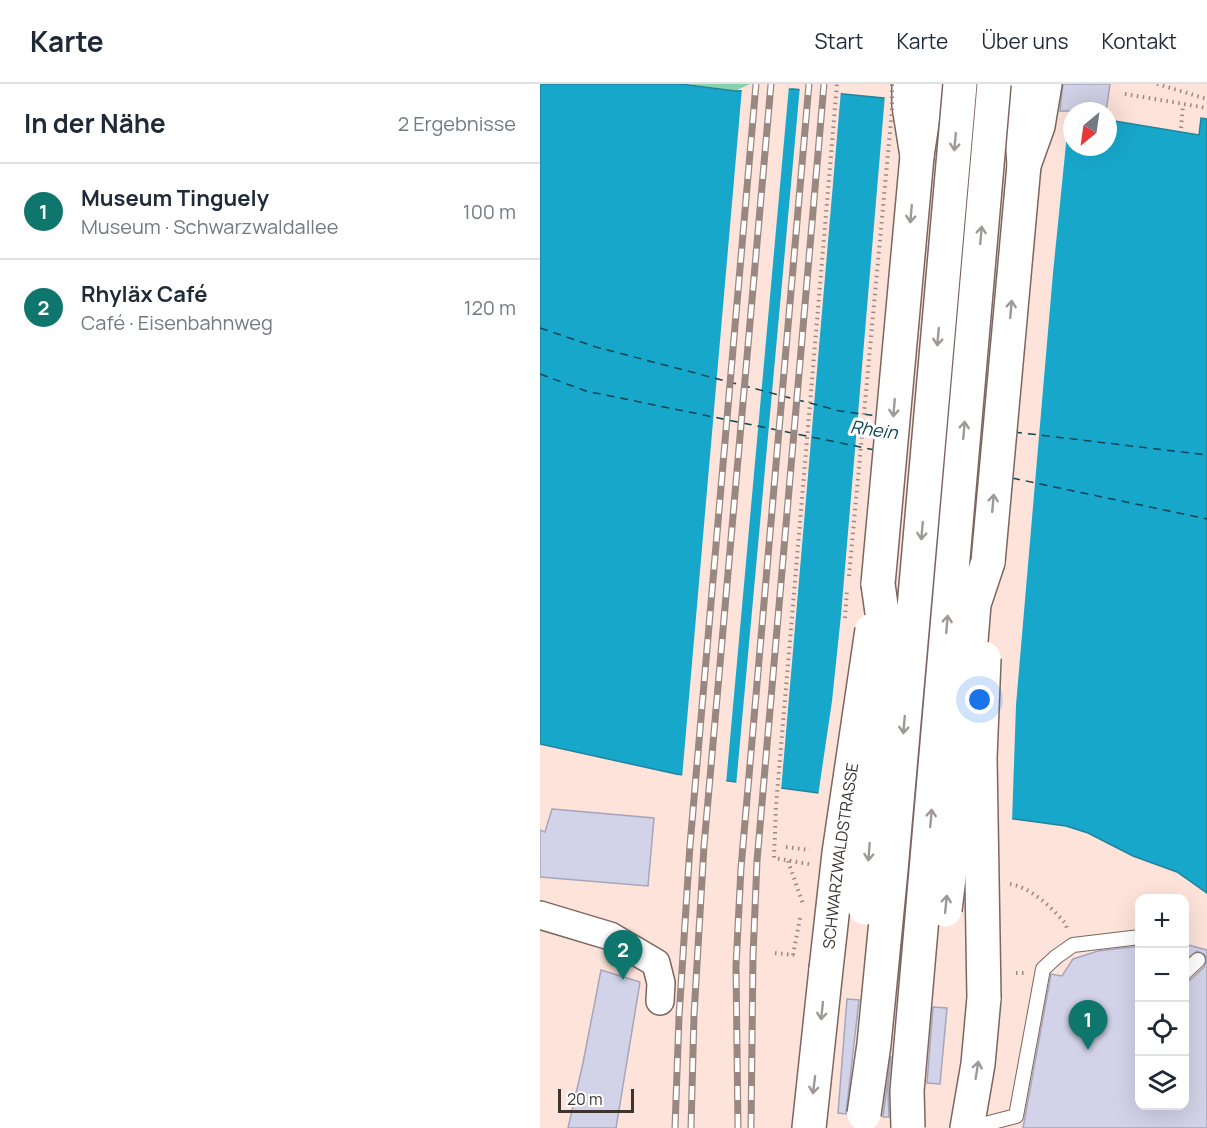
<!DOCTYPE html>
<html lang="de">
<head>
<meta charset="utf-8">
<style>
	body { margin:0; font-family:Manrope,sans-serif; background:#f2f2f3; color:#1f2937 }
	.controls { position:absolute; right:18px; bottom:18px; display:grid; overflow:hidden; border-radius:12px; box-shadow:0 6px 24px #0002 }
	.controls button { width:54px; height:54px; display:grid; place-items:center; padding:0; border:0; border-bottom:2px solid #e0e1e3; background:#fff; color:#1f2937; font:30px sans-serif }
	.compass { position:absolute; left:523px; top:18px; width:54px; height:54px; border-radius:50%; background:#fff; box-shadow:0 6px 24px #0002; rotate:209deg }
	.scale { position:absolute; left:18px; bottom:15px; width:76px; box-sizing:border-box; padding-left:6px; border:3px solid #3d332f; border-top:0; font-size:16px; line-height:21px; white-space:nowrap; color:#3d332f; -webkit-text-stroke:4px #fff; paint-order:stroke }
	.you { position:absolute; left:440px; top:616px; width:21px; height:21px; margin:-15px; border:4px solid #fff; border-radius:50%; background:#1a73e8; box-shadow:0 0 0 9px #1a73e833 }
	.badge { display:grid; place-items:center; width:39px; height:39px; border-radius:50%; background:#0f766e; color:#fff; font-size:20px; font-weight:700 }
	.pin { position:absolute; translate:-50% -50px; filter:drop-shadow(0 2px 3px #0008) }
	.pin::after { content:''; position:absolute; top:32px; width:21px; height:18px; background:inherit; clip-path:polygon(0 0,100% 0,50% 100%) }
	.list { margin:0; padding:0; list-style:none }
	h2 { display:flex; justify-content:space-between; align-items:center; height:78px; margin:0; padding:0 24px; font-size:26px }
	h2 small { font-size:20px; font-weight:400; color:#747a83 }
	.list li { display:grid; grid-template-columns:39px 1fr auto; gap:18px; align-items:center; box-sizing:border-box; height:96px; padding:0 24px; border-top:2px solid #e0e1e3 }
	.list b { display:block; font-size:22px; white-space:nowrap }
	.list p { margin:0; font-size:20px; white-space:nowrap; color:#747a83 }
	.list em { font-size:20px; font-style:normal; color:#747a83 }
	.icon { flex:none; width:33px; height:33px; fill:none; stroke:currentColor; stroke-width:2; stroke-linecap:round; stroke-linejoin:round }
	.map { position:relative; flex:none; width:667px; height:1044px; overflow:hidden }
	header { display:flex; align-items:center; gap:36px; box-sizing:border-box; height:84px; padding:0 30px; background:#fff; border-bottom:2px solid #e0e1e3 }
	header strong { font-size:28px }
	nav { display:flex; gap:33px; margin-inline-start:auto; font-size:21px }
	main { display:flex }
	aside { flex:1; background:#fff }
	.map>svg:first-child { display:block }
	.green { fill:#84d1ab }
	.water { fill:#17a7ca; stroke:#22849c; stroke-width:1.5 }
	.pier { fill:#fde3da }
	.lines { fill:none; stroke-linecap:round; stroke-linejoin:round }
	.ferry { stroke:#0d4553; stroke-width:1.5; stroke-dasharray:8 6; stroke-linecap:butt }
	.building { fill:#d2d2e8; stroke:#a5a5bb; stroke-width:1.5 }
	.service-casing { stroke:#7c665f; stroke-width:16 }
	.minor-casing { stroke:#7c665f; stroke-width:30 }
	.primary-casing { stroke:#7c665f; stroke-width:36 }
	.motorway-casing { stroke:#7c665f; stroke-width:36 }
	.path { stroke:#9a8882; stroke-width:4; stroke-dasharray:1.5 4.5; stroke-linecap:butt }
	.service { stroke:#fff; stroke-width:14 }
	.minor { stroke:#fff; stroke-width:27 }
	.primary { stroke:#fff; stroke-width:33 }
	.motorway { stroke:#fff; stroke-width:33 }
	.rail-casing { stroke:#998881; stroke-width:7 }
	.rail { stroke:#fff; stroke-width:4.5; stroke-dasharray:14; stroke-linecap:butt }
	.primary-bridge-casing { stroke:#7c665f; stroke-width:36; stroke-linecap:butt }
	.motorway-bridge-casing { stroke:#7c665f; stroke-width:36; stroke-linecap:butt }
	.path-bridge { stroke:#9a8882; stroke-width:4; stroke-dasharray:1.5 4.5; stroke-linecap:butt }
	.primary-bridge { stroke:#fff; stroke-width:33 }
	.motorway-bridge { stroke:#fff; stroke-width:33 }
	.oneway { stroke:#9e9997 }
	.labels { text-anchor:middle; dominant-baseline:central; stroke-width:6; stroke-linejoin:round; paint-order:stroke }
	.street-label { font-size:16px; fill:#3d332f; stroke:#fff }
	.water-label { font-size:18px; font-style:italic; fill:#0d4553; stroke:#fff }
</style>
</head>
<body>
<header>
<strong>Karte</strong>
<nav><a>Start</a><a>Karte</a><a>Über uns</a><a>Kontakt</a></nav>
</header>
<main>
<aside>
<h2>In der Nähe<small>2 Ergebnisse</small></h2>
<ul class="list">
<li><span class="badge">1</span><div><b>Museum Tinguely</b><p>Museum · Schwarzwaldallee</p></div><em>100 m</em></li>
<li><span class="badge">2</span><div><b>Rhyläx Café</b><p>Café · Eisenbahnweg</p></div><em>120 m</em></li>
</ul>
</aside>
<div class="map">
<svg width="667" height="1044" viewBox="0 0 667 1044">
	<rect width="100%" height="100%" fill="#fde3da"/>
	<!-- green -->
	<path class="green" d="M148,0H210L195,7Z"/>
	<!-- water -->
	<path class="water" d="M0,0H141L195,7L253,5L516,31L532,33V63H568V36L659,51L661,34L667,35V809L637,788L593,772L548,749L526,742L136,690L0,660Z"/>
	<!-- pier -->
	<path class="pier" d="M249,2L186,700L142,694L202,4Z
		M260,2L301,6L241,707L196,702Z
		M345,11L529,30L513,189L476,621L472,738L278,712L292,617L301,531Z"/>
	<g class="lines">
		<!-- ferry -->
		<path class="ferry" d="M0,244L56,263L300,327L338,332
			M0,290L46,307L335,366
			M474,348L667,371
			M472,394L667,435"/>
	</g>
	<!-- building -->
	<path class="building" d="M523,0H570L566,27H520Z
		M12,725L114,734L108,802L0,793V746L5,748Z
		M645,860L667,866V1044H483L511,890L522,892L533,875L558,867L600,862V1022H645V898L650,896L664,883L667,875L664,870L657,867L645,876Z
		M61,886L100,898L76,1044H28L43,979Z
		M307,915L319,916L306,1030L298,1029Z
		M393,923L407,924L400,1000L387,999Z
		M351,972L348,1005L349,1033H343Z"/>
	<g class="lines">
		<!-- service casing -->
		<g class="service-casing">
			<path id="service" d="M644,889L658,876
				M430,1044L476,1032L503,885L516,873L533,861L600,853"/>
		</g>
		<!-- minor casing -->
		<g class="minor-casing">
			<path id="minor" d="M0,831L70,852L116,879L121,899L120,917"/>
		</g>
		<!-- primary casing -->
		<g class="primary-casing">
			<path id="primary" d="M448,478L484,81L481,37L485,0
				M338,500L377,72L388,0
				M269,1044L286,885
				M427,1044L438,980L444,914"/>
		</g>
		<!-- motorway casing -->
		<g class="motorway-casing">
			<path id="motorway" d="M369,0V22L377,72
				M484,81L498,42L505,0"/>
		</g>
		<!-- path -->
		<path class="path" d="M617,0L667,15
			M585,10L667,24
			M641,44L643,20
			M246,763L270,766
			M248,777L263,820
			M269,780L234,774L236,722L297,0
			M470,800C492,804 511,823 525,839L527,844
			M235,869L254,871
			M253,871L260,834
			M476,889H484"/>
		<!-- service -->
		<use href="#service" class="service"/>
		<!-- minor -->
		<use href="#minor" class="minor"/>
		<!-- primary -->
		<use href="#primary" class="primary"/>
		<!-- motorway -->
		<use href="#motorway" class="motorway"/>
		<!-- rail casing -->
		<g class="rail-casing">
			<path id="rail" d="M135,1044L139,933L150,761L216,0
				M151,1044L154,931L164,762L231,0
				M198,1044L196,882L201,784L269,0
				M211,1044L213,872L217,777L284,0"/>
		</g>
		<!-- rail -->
		<use href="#rail" class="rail"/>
		<!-- primary-bridge casing -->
		<g class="primary-bridge-casing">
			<g id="primary-bridge">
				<path id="s1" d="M286,885L299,769L332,546"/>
				<path d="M444,914L440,674L444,574"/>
			</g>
		</g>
		<!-- motorway-bridge casing -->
		<g class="motorway-bridge-casing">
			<path id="motorway-bridge" d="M325,824L345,550L338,500
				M405,826L417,728L434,520L448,478
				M324,1030L334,960L351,786L420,0
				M368,1044L367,1007L454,0"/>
		</g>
		<!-- path-bridge -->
		<path class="path-bridge" d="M309,492L352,26V0
			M305,534L307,506"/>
		<!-- primary-bridge -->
		<use href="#primary-bridge" class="primary-bridge"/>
		<!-- motorway-bridge -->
		<use href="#motorway-bridge" class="motorway-bridge"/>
	</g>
	<!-- one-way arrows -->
	<defs><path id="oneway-shaft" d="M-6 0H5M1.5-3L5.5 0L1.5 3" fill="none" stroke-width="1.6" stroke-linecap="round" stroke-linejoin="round" transform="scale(1.5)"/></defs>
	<g class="oneway">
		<use href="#oneway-shaft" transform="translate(415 58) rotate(95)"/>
		<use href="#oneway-shaft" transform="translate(371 130) rotate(95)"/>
		<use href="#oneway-shaft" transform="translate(441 151) rotate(-85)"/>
		<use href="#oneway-shaft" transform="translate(471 225) rotate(-85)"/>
		<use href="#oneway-shaft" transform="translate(398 253) rotate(95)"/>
		<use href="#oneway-shaft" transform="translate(354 324) rotate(95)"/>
		<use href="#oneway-shaft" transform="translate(424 346) rotate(-85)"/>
		<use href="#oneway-shaft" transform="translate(453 419) rotate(-85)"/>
		<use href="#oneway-shaft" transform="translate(382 447) rotate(95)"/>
		<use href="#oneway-shaft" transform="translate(407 540) rotate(-85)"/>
		<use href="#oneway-shaft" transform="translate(364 641) rotate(95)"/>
		<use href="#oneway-shaft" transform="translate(391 734) rotate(-85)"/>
		<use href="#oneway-shaft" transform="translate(329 768) rotate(94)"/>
		<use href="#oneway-shaft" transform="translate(406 820) rotate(-84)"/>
		<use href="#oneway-shaft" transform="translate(282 927) rotate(96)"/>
		<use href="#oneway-shaft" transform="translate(437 986) rotate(-81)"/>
		<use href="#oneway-shaft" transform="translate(274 1001) rotate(97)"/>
	</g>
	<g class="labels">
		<!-- street labels -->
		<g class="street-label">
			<text stroke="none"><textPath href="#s1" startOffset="114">SCHWARZWALDSTRASSE</textPath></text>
		</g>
		<!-- water labels -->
		<g class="water-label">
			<text transform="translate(334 345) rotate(8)">Rhein</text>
		</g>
	</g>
</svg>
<div class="controls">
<button>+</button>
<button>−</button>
<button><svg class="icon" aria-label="locate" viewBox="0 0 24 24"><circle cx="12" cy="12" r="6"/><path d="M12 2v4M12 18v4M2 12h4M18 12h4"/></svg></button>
<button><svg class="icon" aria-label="layers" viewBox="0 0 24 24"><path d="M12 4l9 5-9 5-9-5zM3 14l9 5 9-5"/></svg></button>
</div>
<svg class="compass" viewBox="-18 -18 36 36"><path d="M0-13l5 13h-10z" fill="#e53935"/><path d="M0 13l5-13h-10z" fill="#747a83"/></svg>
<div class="scale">20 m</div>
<div class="you"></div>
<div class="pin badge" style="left:548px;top:966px">1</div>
<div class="pin badge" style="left:83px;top:896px">2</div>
</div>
</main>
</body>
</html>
